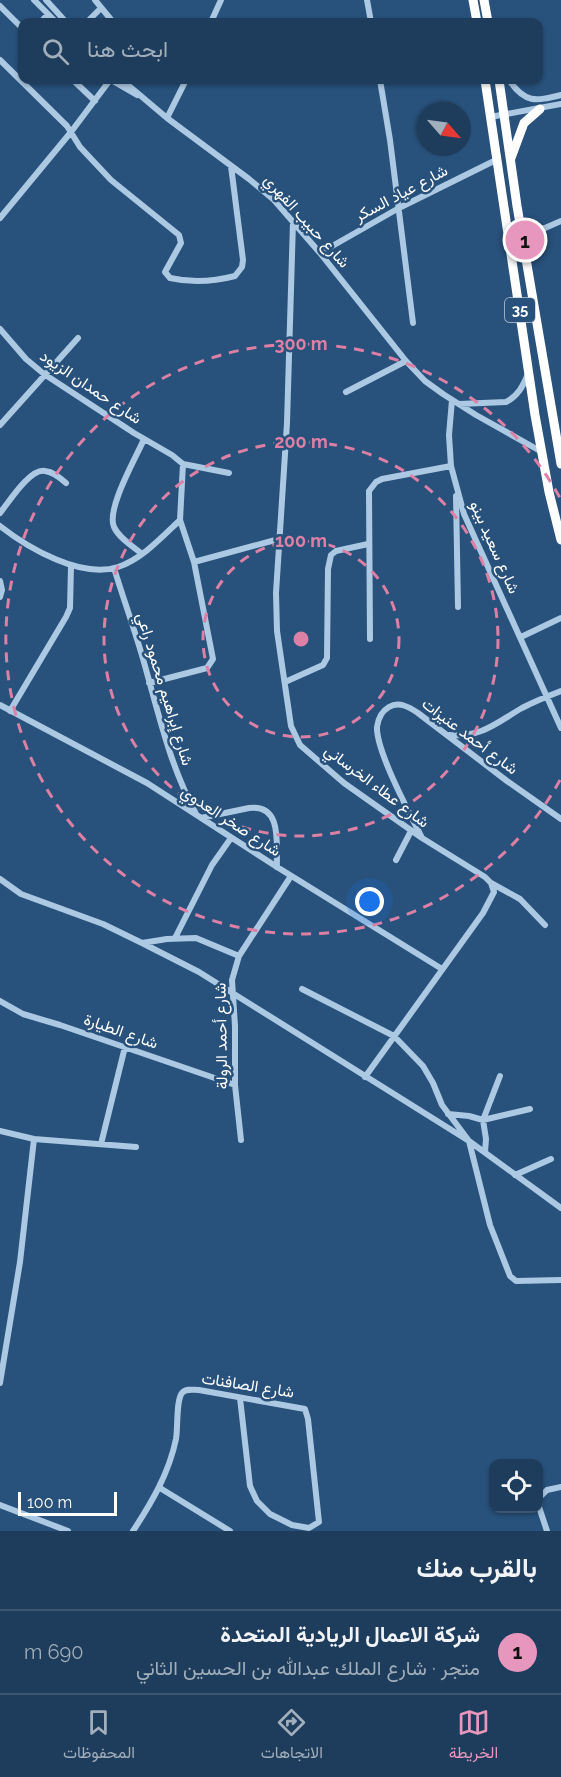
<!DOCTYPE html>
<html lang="ar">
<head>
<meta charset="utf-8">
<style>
	body { margin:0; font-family:Raleway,Vazirmatn,sans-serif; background:#2b4865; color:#f1f3f6; direction:rtl }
	.controls { position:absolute; right:18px; bottom:18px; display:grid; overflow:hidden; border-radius:12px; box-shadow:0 2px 4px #0004 }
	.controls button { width:54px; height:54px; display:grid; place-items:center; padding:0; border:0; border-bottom:2px solid #3c5672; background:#1e3d5c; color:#f1f3f6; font:30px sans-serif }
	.compass { position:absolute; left:417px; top:102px; width:54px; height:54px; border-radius:50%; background:#1e3d5c; box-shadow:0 2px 4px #0004; rotate:118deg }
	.scale { position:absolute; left:18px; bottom:15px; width:99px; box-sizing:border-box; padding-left:6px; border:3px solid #fff; border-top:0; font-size:16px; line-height:21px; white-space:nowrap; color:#fff; -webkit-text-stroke:4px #28517b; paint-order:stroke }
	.you { position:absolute; left:370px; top:902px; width:21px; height:21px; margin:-15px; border:4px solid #fff; border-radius:50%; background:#1a73e8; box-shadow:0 0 0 9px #1a73e833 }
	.badge { display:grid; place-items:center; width:39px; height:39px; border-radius:50%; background:#e797bd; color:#111; font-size:20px; font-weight:700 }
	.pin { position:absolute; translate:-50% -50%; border:3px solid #fff; box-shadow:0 2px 6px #0006 }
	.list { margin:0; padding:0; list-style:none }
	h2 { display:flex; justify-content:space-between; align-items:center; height:78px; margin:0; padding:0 24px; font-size:26px }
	h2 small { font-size:20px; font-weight:400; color:#a1aebb }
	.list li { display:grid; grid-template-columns:39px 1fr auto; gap:18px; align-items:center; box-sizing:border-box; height:84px; padding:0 24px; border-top:2px solid #3c5672 }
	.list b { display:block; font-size:22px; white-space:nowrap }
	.list p { margin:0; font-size:20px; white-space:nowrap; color:#a1aebb }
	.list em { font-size:20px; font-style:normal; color:#a1aebb }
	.icon { flex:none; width:33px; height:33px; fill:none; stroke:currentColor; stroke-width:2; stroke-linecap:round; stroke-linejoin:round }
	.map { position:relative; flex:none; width:561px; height:1531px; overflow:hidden; direction:ltr }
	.search { position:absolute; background:#1e3d5c; box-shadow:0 2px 4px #0004; left:18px; right:18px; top:18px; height:66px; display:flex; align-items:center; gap:15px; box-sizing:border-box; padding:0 21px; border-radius:12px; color:#a1aebb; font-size:22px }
	.sheet { height:162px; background:#1e3d5c }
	nav { display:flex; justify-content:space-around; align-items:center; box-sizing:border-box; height:84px; border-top:2px solid #3c5672; background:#1e3d5c; font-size:16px; color:#a1aebb }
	nav a { display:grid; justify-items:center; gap:3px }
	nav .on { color:#e797bd }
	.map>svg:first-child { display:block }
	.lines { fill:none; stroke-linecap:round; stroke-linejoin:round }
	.minor { stroke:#acc9e3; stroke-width:6 }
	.highway { stroke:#fff; stroke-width:9 }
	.ring { fill:none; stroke:#dd80a5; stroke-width:3; stroke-dasharray:10 8 }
	.labels { text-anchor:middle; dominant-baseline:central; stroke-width:5; stroke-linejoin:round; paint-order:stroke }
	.shield { fill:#28517b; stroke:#becbd7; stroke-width:1.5 }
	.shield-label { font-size:15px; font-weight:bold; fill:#fff }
	.street-label { font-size:16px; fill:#fff; stroke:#28517b }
	.centre { fill:#dd80a5; stroke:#28517b; stroke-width:3 }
	.ring-label { font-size:18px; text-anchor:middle; font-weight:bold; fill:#dd80a5; stroke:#28517b; stroke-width:5; stroke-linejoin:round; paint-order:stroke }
</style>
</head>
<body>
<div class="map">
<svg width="561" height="1531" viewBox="0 0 561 1531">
	<rect width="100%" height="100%" fill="#28517b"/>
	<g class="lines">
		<!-- minor -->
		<path class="minor" d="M34,0L56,22
			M46,0L66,22
			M95,0L113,22
			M367,0L371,22
			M0,6L22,28
			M41,22L48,14
			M87,22L101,8
			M211,22L221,0
			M0,60L67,126L80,147L111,180L179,235L181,243L165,272L170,278C192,283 212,282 235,276L242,267L243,260L231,166
			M73,80L95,101
			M111,80L137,95
			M122,80L167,118L249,179L274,200L320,253L406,361L425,381L443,394L476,415L542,452
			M380,80L390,140L413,323
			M509,80C525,104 536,101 561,95
			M490,117L561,104
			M167,118L186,80
			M0,218L71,132L110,80
			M293,222L287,423L276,593L277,631L291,726L300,745L344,783L422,838L485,877L491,883L494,892L483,913L365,1077
			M522,230L545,228L561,221
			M320,253L399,208L496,160
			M0,329L26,359L44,374L134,433L172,455L183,464L180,520L194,562L213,659L207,668L149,683
			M346,392L406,361
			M452,400L449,435L451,466L464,514L561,728
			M459,404L506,402C518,396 523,386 528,374
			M0,425L78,338
			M183,464L229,473
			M456,496L458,607
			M0,513C9,502 30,468 45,471C54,472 60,478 66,483
			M0,526C28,548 81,579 118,567C142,559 162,537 180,520
			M141,553C132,546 119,538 114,527C106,509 136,458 144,439
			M194,562L279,539
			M114,568C124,601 136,633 145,666C160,719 170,765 196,814
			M0,581L2,590L0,597
			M521,637L561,618
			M370,639L369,491L376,482L382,479L451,466
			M285,682L323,665L327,658L328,569L331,555L336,551L368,544
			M0,705L147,783L277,867L442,969
			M10,711L66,617L70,608L71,566
			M449,735C481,738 496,723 522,708C535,701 548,696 561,691
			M201,818L249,808C283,804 276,844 277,867
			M422,838C410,814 376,751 377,727C378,719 382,711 389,707C399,701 409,707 418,713L507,781L561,819
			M396,860L411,831
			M0,879L21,894L103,924L142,943L167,939L196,938L239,956
			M491,883L520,899L545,925
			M175,938L212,865L231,838
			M142,943L199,972L469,1141L490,1225L510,1276L516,1281L561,1280
			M302,989L394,1036L423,1066L433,1083L442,1105L469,1141L561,1208
			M0,1001L23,1014L60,1025L235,1085
			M448,1114L469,1116L483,1120L530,1109
			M0,1131L34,1139L136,1147
			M241,1140L235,1085V1026L232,980L239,956L291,876
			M101,1144L125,1047
			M485,1152L486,1139L483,1120L500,1076
			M515,1175L551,1159
			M0,1383L20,1262L34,1139
			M160,1488L230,1531
			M0,1505L68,1531
			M133,1531C152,1502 169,1473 176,1439C178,1428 176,1400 182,1393C186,1388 194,1390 199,1390L305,1409L308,1419L319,1522L309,1528L292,1525L270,1514L257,1501L250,1486L240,1398
			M547,1531L539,1507L540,1497L547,1490L561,1487"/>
		<!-- highway -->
		<path class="highway" d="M473,0L477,22
			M484,0L488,22
			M485,80L535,415L549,492L561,540
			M499,80L517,206L561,464
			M511,158L524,123L540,109"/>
	</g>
	<!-- distance rings -->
	<g class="ring">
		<circle cx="301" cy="639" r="98"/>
		<circle cx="301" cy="639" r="197"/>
		<path d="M560 780A295 295 0 1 1 560 498"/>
	</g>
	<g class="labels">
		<!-- shield labels -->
		<rect class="shield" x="505" y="298" width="30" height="24" rx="4.5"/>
		<g class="shield-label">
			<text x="520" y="310">35</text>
		</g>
		<!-- street labels -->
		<g class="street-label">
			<text transform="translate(401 193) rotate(-28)">شارع عياد السكر</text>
			<text transform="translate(307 221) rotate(48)">شارع حبيب الفهري</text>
			<text transform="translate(91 387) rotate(34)">شارع حمدان الزيود</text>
			<text transform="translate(495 547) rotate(66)">شارع سعيد بينو</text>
			<text transform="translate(165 689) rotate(73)">شارع إبراهيم محمود راعي</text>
			<text transform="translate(470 736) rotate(37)">شارع أحمد عنيزات</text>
			<text transform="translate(377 786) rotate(37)">شارع عطاء الخرساني</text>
			<text transform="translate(231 821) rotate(33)">شارع صخر العدوي</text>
			<text transform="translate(121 1031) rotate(19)">شارع الطيارة</text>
			<text transform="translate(221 1036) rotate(-91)">شارع أحمد الرولة</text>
			<text transform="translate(248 1385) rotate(9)">شارع الصافنات</text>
		</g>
	</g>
	<circle cx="301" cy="639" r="9" class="centre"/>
	<g class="ring-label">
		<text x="301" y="350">300 m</text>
		<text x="301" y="448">200 m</text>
		<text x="301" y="547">100 m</text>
	</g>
</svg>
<div class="controls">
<button><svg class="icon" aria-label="locate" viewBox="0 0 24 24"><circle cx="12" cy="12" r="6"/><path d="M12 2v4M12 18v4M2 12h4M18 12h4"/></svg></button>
</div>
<svg class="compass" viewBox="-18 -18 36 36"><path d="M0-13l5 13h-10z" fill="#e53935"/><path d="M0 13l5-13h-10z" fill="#a1aebb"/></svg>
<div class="scale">100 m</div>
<div class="you"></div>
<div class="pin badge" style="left:525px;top:240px">1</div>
<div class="search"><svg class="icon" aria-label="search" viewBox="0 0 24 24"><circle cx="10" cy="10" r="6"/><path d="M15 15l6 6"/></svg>ابحث هنا</div>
</div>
<section class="sheet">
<h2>بالقرب منك<small></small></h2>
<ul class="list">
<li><span class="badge">1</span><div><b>شركة الاعمال الريادية المتحدة</b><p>متجر · شارع الملك عبدالله بن الحسين الثاني</p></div><em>690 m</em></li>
</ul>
</section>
<nav>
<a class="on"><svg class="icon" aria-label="map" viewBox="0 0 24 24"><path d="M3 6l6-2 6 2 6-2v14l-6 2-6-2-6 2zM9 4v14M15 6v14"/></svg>الخريطة</a>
<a><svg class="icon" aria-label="directions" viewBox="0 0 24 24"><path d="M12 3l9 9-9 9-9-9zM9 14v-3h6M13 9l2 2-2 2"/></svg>الاتجاهات</a>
<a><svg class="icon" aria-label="saved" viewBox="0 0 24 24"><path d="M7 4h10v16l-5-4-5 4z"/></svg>المحفوظات</a>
</nav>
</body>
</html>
